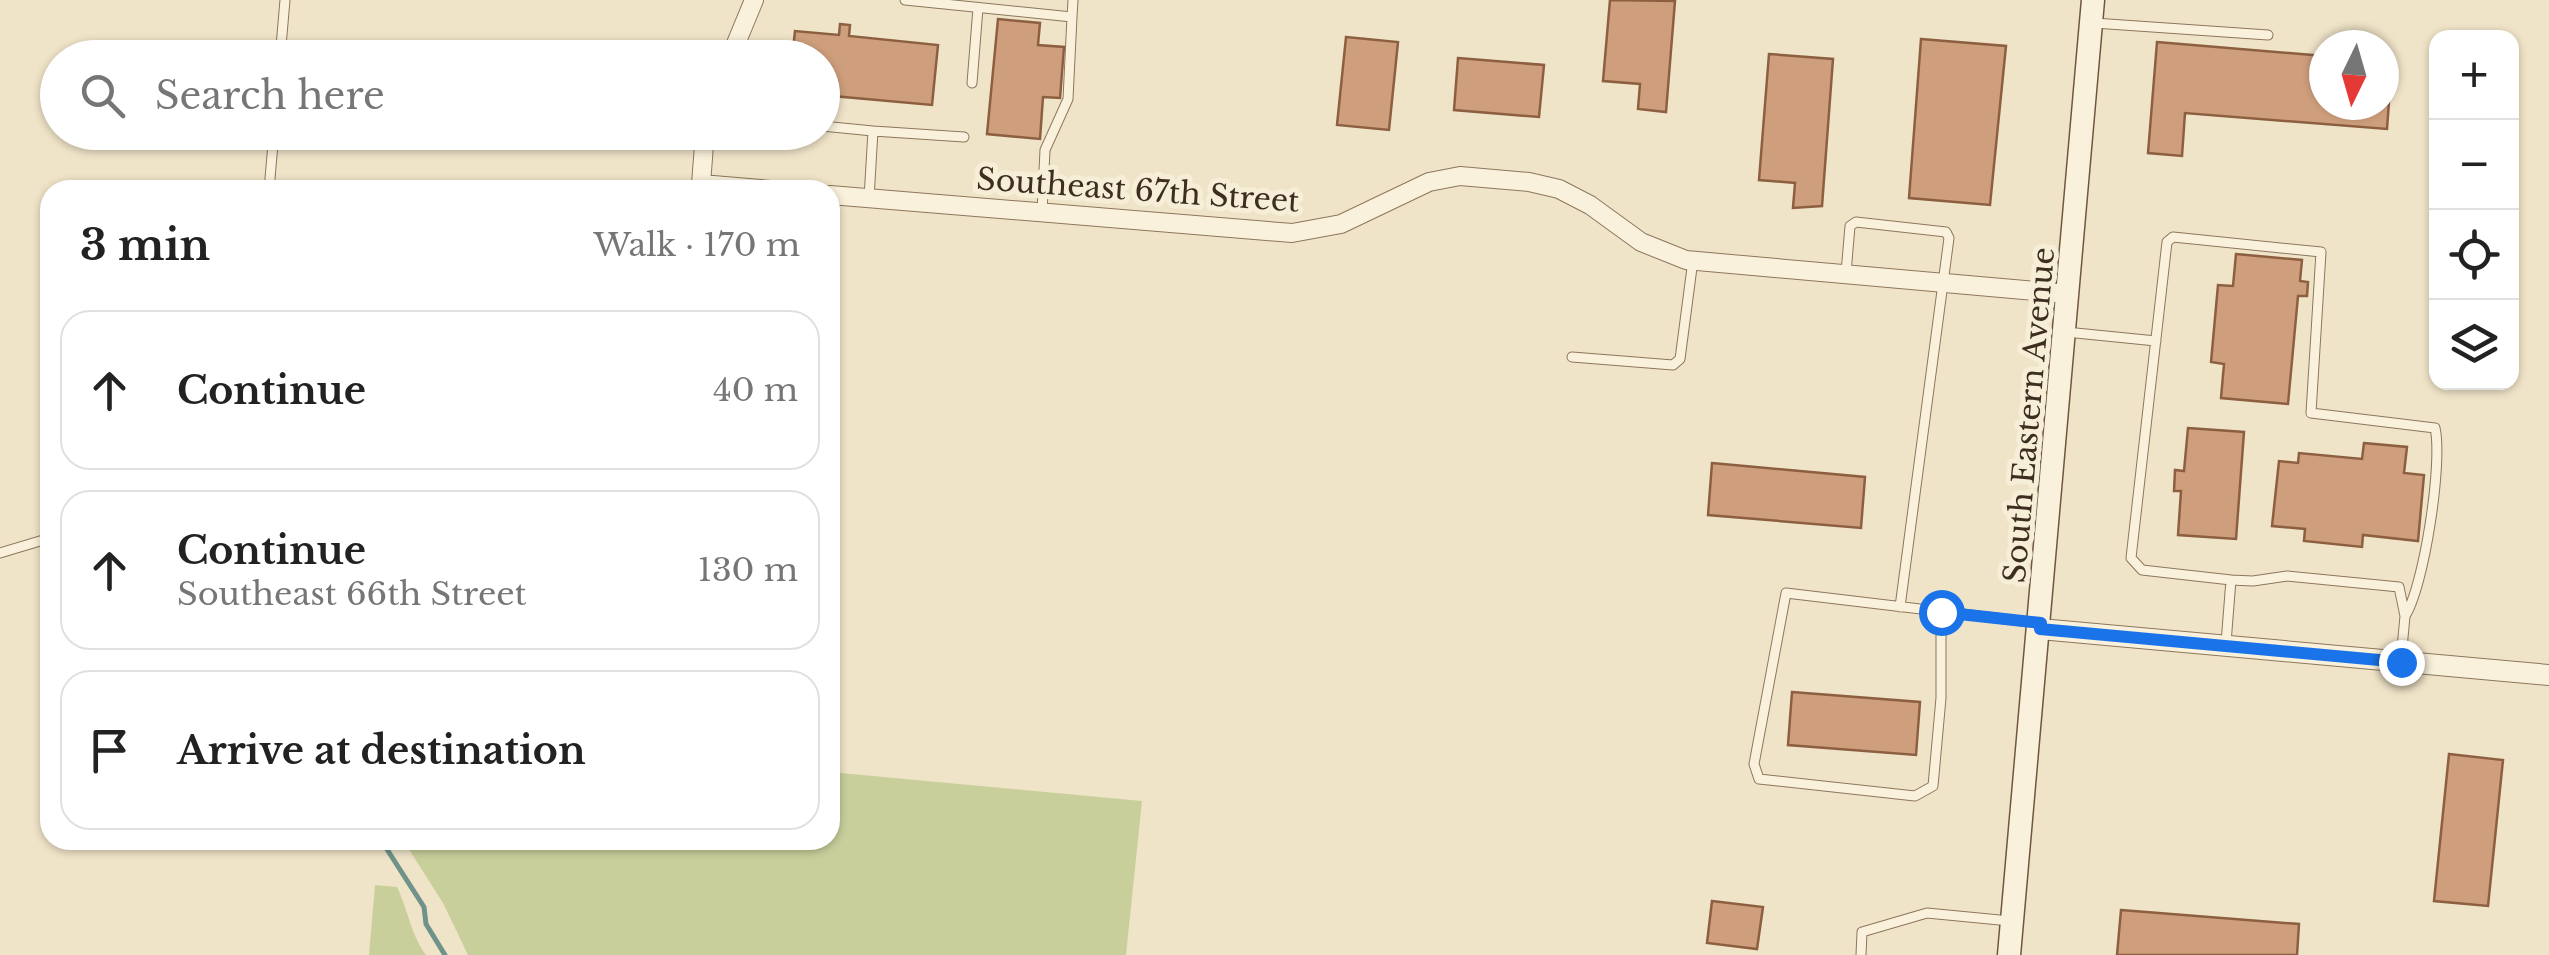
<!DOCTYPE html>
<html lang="en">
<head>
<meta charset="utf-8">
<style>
	body { margin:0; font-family:"Libre Baskerville",serif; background:#f2f2f2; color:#222 }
	.controls { position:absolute; right:30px; top:30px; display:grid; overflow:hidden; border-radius:20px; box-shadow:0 2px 8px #0004 }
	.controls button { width:90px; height:90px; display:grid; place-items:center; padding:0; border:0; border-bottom:2px solid #e0e0e0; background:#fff; color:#222; font:50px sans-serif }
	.compass { position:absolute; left:2309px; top:30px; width:90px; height:90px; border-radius:50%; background:#fff; box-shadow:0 2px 8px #0004; rotate:185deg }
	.stop { position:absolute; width:30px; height:30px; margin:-22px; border:8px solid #1a73e8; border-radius:50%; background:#fff }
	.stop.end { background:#1a73e8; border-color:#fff; box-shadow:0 2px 10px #0008 }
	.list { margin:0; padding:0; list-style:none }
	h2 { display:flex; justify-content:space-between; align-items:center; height:130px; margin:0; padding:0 40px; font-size:42px }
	h2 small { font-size:32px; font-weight:400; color:#767676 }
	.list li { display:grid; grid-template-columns:65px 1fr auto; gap:30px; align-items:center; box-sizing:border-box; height:160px; margin:0 20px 20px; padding:0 20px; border:2px solid #e0e0e0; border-radius:30px }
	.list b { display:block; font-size:38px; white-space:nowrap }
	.list p { margin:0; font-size:32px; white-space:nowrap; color:#767676 }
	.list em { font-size:32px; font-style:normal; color:#767676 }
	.icon { flex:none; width:55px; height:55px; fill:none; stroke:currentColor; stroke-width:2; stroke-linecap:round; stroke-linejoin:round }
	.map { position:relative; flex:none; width:2549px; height:955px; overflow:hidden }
	.search { position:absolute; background:#fff; box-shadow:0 2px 8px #0004; left:40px; top:40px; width:800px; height:110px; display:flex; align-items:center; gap:25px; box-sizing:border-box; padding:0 35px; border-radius:55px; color:#767676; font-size:38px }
	.panel { position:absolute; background:#fff; box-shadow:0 2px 8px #0004; left:40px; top:180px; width:800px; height:670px; border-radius:30px }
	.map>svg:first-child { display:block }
	.green { fill:#c9cf9b }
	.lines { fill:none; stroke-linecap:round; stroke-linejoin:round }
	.stream { stroke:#6f938a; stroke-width:5 }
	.building { fill:#cf9f7d; stroke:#8d5f41; stroke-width:2.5 }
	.service-casing { stroke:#8d765c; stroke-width:11 }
	.minor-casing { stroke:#8d765c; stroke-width:20 }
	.tertiary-casing { stroke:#8d765c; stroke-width:22 }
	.secondary-casing { stroke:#6f573f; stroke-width:25 }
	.service { stroke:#faf1dc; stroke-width:9 }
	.minor { stroke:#faf1dc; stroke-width:18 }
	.tertiary { stroke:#faf1dc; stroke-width:20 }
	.secondary { stroke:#faf1dc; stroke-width:22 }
	.route { stroke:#1a73e8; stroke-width:12 }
	.labels { text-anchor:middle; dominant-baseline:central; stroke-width:10; stroke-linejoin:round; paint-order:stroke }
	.street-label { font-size:30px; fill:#3d2e20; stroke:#f7eed8 }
</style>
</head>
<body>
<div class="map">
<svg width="2549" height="955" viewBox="0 0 2549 955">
	<rect width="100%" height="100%" fill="#f0e4c8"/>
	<!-- green -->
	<path class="green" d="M830,772L1142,801L1126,955H468L443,903L403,840H830Z
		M375,885L397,887C408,910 411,935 426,955H369Z"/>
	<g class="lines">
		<!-- stream -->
		<path class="stream" d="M381,840L424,907L426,924L445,955"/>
	</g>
	<!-- building -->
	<path class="building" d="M1610,0L1675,1L1666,112L1638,109L1640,84L1603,81Z
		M998,19L1040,23L1038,45L1064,47L1060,98L1043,97L1040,139L987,134Z
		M840,24L850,25L849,36L938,45L932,105L822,95V58H792L795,31L839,35Z
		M1346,37L1398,42L1389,130L1337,125Z
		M1921,39L2006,46L1990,205L1909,198Z
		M2157,42L2324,56V105H2384V60L2392,61L2387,129L2185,113L2182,156L2148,153Z
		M1769,54L1833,59L1822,206L1793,208L1795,183L1759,180Z
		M1458,58L1544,65L1539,117L1454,110Z
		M2236,254L2302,260L2300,281L2308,282L2307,296H2298L2288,404L2221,398L2224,364L2211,362L2218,285L2233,286Z
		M2188,428L2244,432L2236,539L2178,535L2181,491H2174L2175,470L2184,471Z
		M2364,443L2407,447L2404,473L2424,475L2418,541L2363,535L2362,547L2304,541L2305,529L2272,526L2279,461L2298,463L2299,453L2362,459Z
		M1712,463L1865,477L1861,528L1708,515Z
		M1792,692L1920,702L1916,755L1788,745Z
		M2449,754L2503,760L2488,906L2434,901Z
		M1712,901L1763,907L1757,949L1707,943Z
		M2121,910L2299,924L2297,955H2117Z"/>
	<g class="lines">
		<!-- service casing -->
		<g class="service-casing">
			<path id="service" d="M905,0L1072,17L1068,99L1045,150L1042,212
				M1072,17L1073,0
				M2094,23L2268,35
				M280,58L285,0
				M972,83L978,8
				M822,126L873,131L869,198
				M873,131L964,137
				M269,190L274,132
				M1846,273L1850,226L1856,222L1946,232L1949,238L1900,607
				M2066,332L2156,341
				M1572,357L1673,365L1680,359L1693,260
				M0,553L50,538
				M2231,580L2253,581L2287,576L2399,587L2405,616L2401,659
				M1941,613V698L1933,786L1915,796L1759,779L1754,764L1786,593L2038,623
				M2226,643L2231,580L2142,570L2131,558L2167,242L2173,237L2321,252L2311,413L2435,428C2443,462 2424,587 2405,616
				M1861,955L1862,932L1927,913L2010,921"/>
		</g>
		<!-- minor casing -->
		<g class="minor-casing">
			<path id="minor" d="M730,58L754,0
				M705,132L701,184L771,190
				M830,195L1292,233L1341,224L1429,182L1460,176L1529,182L1559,189L1590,205L1641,242L1686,260L2069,294"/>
		</g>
		<!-- tertiary casing -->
		<g class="tertiary-casing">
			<path id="tertiary" d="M2040,629L2549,675"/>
		</g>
		<!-- secondary casing -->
		<g class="secondary-casing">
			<path id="secondary" d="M2009,955L2093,0"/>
		</g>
		<!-- service -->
		<use href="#service" class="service"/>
		<!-- minor -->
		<use href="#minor" class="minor"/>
		<!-- tertiary -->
		<use href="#tertiary" class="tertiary"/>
		<!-- secondary -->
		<use href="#secondary" class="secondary"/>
	</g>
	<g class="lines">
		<!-- route -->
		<path class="route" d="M1941,612L2041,623L2040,629L2401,662"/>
	</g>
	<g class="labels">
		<!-- street labels -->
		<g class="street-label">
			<text transform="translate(1138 190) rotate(4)">Southeast 67th Street</text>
			<text transform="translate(2029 415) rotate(-85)">South Eastern Avenue</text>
		</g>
	</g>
</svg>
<div class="controls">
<button>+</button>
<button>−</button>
<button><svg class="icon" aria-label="locate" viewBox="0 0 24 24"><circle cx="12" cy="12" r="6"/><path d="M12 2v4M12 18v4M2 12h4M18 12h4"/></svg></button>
<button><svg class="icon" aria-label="layers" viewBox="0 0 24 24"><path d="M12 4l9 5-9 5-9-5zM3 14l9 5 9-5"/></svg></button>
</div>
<svg class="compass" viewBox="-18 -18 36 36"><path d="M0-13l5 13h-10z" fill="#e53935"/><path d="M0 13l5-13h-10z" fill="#767676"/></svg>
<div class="stop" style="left:1941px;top:612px"></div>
<div class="stop end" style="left:2401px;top:662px"></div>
<div class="search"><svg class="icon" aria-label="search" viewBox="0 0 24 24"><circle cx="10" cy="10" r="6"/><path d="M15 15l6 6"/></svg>Search here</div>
<section class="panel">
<h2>3 min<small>Walk · 170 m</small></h2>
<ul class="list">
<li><svg class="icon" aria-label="ahead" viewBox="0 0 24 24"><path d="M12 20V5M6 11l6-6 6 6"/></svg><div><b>Continue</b></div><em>40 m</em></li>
<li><svg class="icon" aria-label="ahead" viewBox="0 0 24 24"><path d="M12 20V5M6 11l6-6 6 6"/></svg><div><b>Continue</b><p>Southeast 66th Street</p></div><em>130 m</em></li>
<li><svg class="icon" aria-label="arrive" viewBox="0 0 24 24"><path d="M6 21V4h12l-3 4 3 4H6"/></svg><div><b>Arrive at destination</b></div></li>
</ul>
</section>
</div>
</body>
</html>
